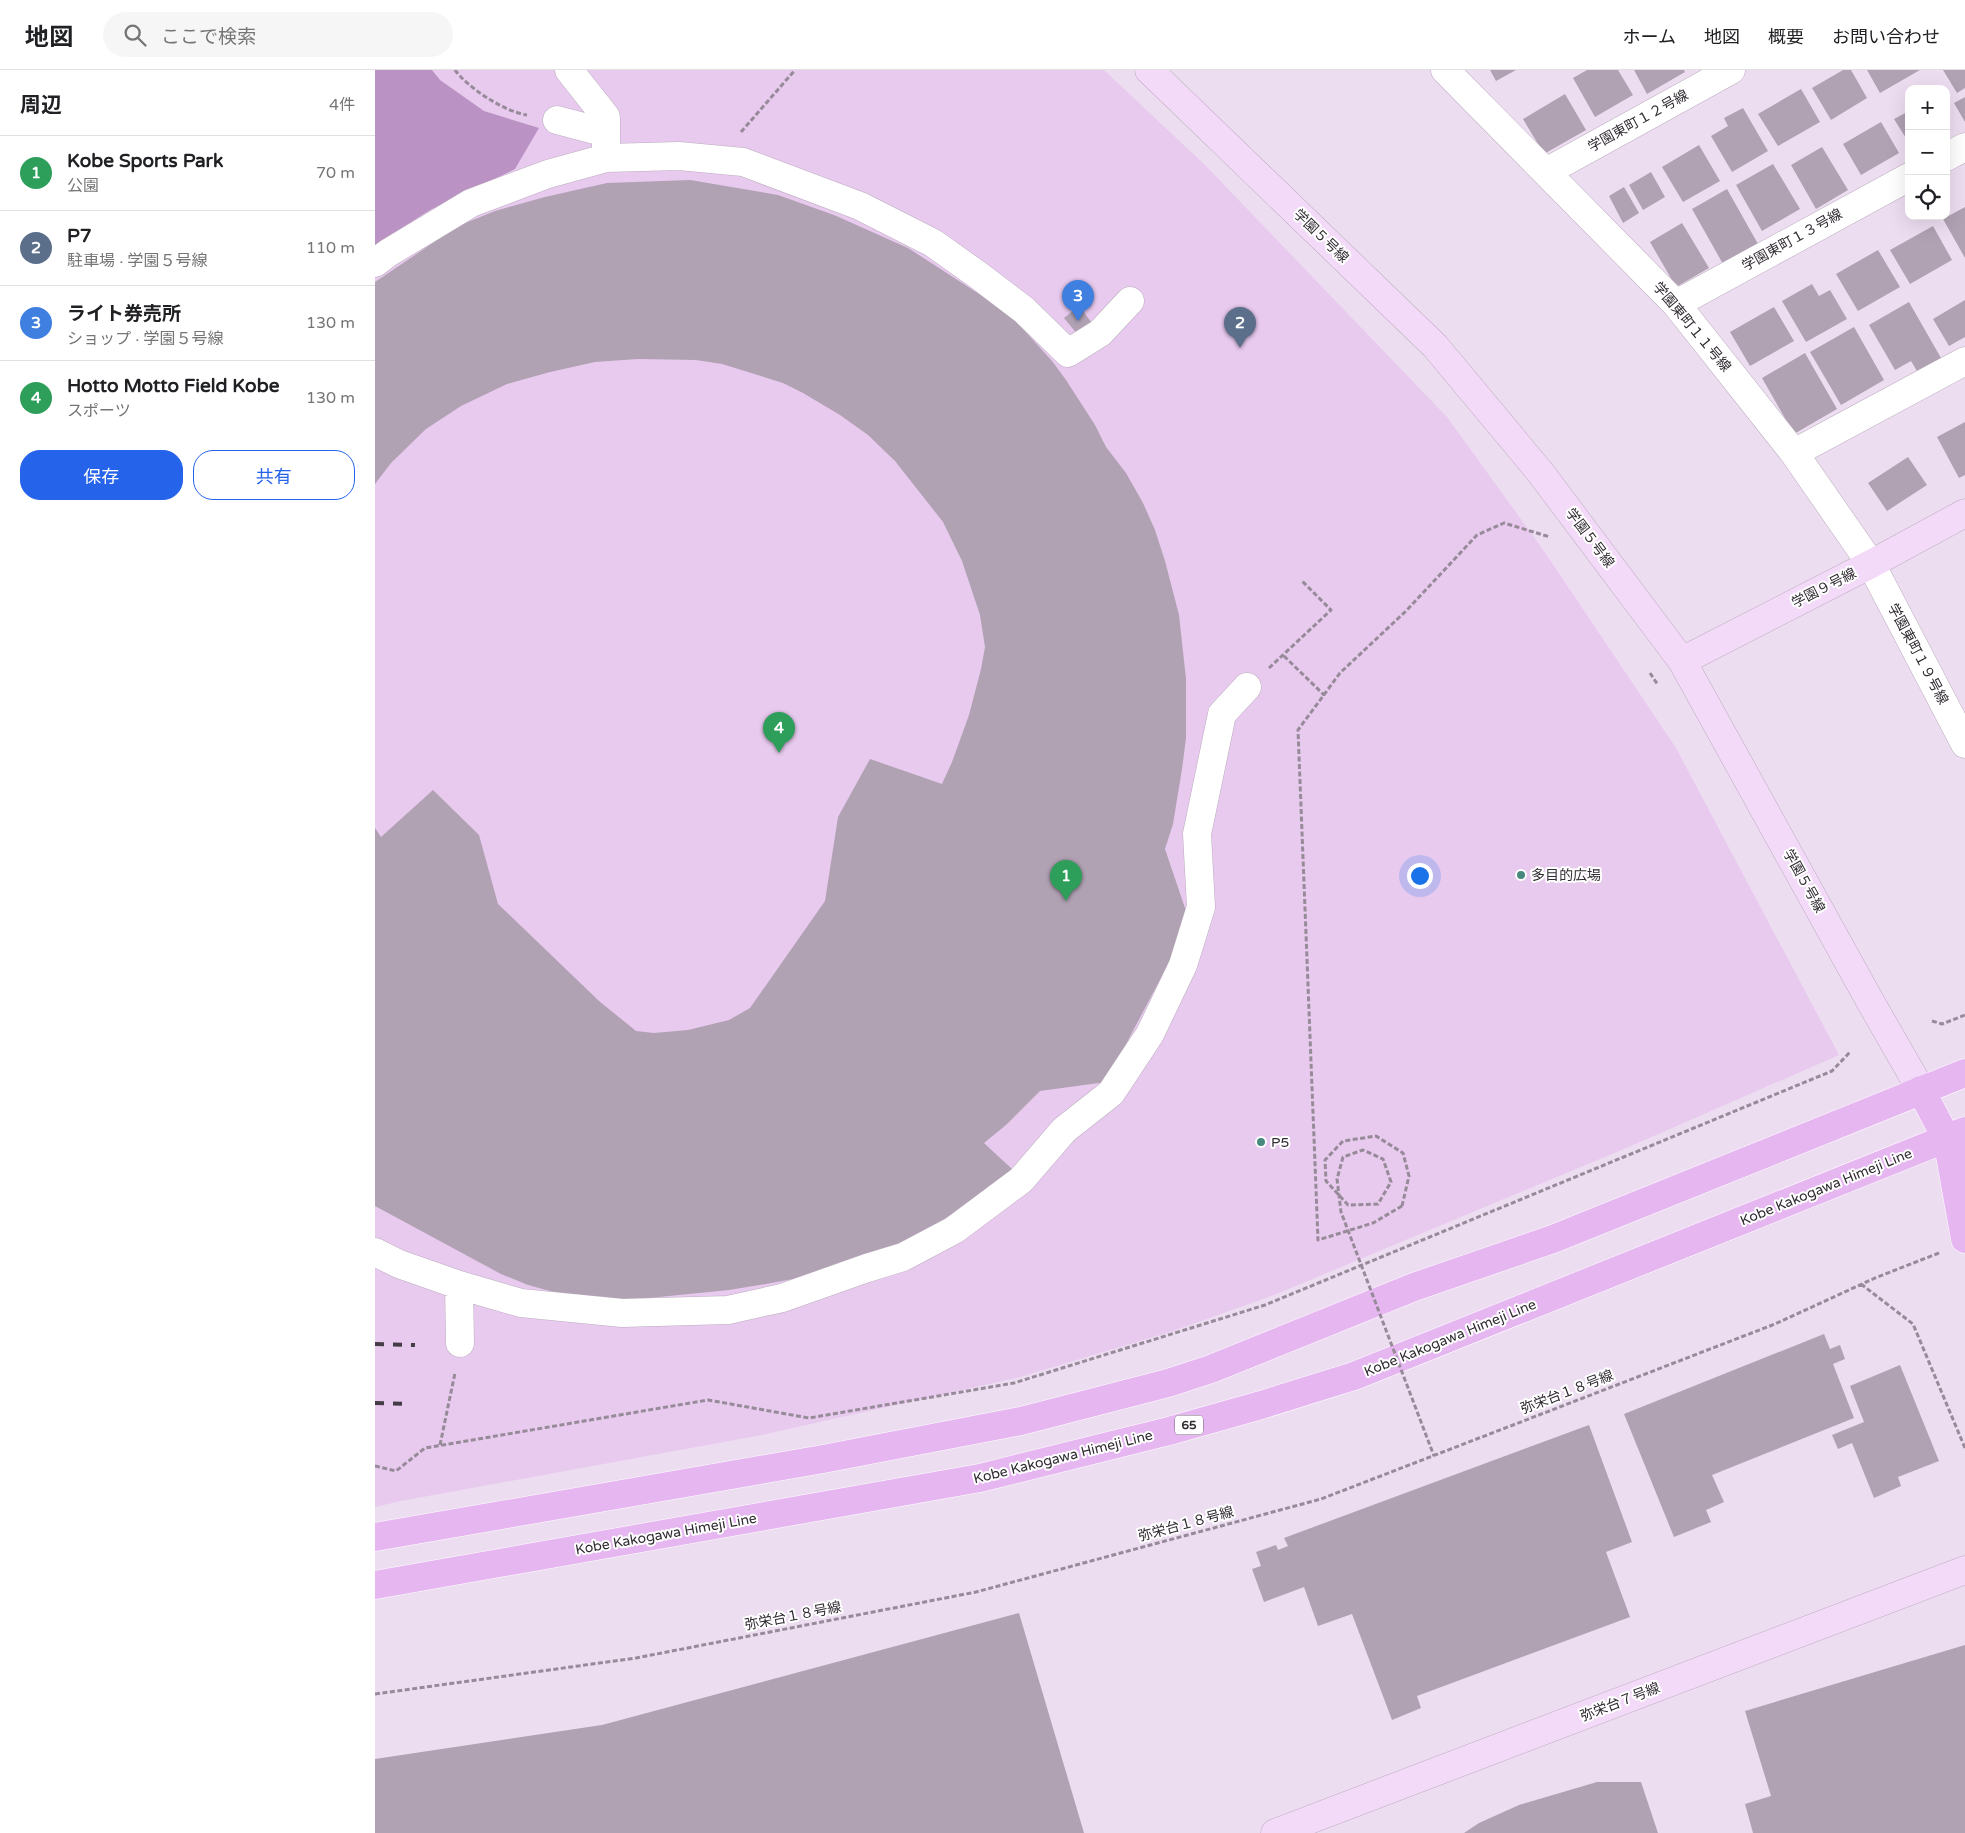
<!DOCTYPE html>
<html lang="ja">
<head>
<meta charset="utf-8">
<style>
	body { margin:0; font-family:"Varela Round","Noto Sans JP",sans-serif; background:#f6f6f6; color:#202124 }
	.controls { position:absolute; right:15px; top:15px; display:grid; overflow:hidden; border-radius:10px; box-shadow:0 5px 20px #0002 }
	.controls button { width:45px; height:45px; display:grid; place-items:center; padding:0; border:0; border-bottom:1px solid #e0e0e0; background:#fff; color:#202124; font:25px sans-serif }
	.you { position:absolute; left:1044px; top:805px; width:18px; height:18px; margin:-12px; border:4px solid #fff; border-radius:50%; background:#1a73e8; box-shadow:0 0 0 8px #1a73e833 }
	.badge { display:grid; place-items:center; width:32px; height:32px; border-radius:50%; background:#2563eb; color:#fff; font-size:16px; font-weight:700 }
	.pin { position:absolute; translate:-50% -41px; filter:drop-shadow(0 1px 2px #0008) }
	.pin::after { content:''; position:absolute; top:26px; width:18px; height:15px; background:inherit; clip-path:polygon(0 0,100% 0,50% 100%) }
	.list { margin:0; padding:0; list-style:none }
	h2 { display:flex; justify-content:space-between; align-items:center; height:65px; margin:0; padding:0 20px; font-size:21px }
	h2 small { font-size:16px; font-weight:400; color:#757577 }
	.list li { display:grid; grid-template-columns:32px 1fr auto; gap:15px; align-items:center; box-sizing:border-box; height:75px; padding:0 20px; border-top:1px solid #e0e0e0 }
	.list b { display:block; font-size:19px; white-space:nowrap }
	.list p { margin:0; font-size:16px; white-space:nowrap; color:#757577 }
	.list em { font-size:16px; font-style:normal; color:#757577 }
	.actions { display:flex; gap:10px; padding:15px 20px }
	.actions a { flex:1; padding:11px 0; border:1px solid #2563eb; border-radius:20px; text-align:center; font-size:18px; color:#2563eb }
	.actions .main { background:#2563eb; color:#fff }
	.icon { flex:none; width:28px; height:28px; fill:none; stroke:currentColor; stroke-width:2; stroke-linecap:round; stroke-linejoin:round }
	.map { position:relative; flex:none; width:1590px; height:1763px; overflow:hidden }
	header { display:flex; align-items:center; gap:30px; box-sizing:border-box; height:70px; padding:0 25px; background:#fff; border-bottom:1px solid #e0e0e0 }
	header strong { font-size:24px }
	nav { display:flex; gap:28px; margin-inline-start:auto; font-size:18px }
	.search { width:350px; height:45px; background:#f6f6f6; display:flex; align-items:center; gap:12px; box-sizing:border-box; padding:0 18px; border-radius:28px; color:#757577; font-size:19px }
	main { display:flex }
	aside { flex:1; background:#fff }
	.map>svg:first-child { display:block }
	.green { fill:#e8caef }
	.forest { fill:#bb92c4 }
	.building { fill:#b0a1b3 }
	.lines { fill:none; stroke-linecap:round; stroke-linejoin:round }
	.street-casing { stroke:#bcacbf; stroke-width:29 }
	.secondary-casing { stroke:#bcacbf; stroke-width:29 }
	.primary-casing { stroke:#fff; stroke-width:29 }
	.path { stroke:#978b99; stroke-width:3; stroke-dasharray:5 2.5; stroke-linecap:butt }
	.street { stroke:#fff; stroke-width:28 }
	.secondary { stroke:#f3daf8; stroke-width:28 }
	.primary { stroke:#e6b6f1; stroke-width:28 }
	.rail { stroke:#443d46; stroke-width:4; stroke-dasharray:9 9; stroke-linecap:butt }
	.path-bridge { stroke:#978b99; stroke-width:3; stroke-dasharray:5 2.5; stroke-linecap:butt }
	.poi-dot { fill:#478a7d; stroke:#fff; stroke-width:2 }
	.labels { text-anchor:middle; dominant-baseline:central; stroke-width:4; stroke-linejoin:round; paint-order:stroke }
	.shield { fill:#fff; stroke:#6f6b70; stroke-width:1 }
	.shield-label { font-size:12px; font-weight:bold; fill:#312b32 }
	.street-label { font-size:14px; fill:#312b32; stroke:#fff }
	.poi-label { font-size:14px; fill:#312b32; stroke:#fff; text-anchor:start }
</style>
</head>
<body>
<header>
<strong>地図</strong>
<div class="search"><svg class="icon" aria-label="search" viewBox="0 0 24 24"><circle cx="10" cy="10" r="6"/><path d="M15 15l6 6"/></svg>ここで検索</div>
<nav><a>ホーム</a><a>地図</a><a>概要</a><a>お問い合わせ</a></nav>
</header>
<main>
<aside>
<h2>周辺<small>4件</small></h2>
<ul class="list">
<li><span class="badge" style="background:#2e9e5b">1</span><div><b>Kobe Sports Park</b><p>公園</p></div><em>70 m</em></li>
<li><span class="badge" style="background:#5c6f8a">2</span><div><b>P7</b><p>駐車場 · 学園５号線</p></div><em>110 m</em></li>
<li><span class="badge" style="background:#3f7fe0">3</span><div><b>ライト券売所</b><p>ショップ · 学園５号線</p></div><em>130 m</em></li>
<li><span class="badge" style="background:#2e9e5b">4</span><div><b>Hotto Motto Field Kobe</b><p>スポーツ</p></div><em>130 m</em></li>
</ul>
<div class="actions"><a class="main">保存</a><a>共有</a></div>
</aside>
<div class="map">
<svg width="1590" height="1763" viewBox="0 0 1590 1763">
	<rect width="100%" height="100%" fill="#edddf1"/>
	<!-- green -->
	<path class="green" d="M0,0H729L831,96L1072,347L1169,481L1301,678L1464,985L1256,1076L899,1225L795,1262L645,1307L387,1365L26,1431L0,1437Z"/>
	<!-- forest -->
	<path class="forest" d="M0,0H57L65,10L109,41L164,58L140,99L55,140L0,175Z"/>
	<!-- building -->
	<path class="building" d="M1115,0H1141L1121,11Z
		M1212,0H1243L1258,25L1220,47L1198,8Z
		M1259,0H1309L1310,2L1272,24Z
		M1468,0H1476L1492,28L1456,50L1437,18Z
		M1492,0H1545L1505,23Z
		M1568,0H1590V18L1582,23Z
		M1426,19L1445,52L1403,76L1383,44Z
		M1190,24L1211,60L1169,84L1148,49Z
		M1590,27V52L1579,33Z
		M1368,38L1393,81L1357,102L1336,66L1353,56L1349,48Z
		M1534,41V73L1519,49Z
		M1506,52L1524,83L1486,105L1468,74Z
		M1324,75L1345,111L1308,132L1287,97Z
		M1447,77L1473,120L1441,139L1416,95Z
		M1398,94L1425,139L1387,161L1361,115Z
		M1276,102L1290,127L1268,140L1254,115Z
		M315,110L403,125L459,145L533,178L615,231L639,249L677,291L691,310L720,355L731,377L751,403L768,433L780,460L790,491L804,545L811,609V668L807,699L798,754L790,779L813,847L798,885L731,1012L665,1021L631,1055L609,1073L637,1099L608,1123L556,1158L524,1175L423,1208L391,1214L354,1220L254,1230L190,1225L153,1215L126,1204L0,1136V758L6,767L58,720L104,765L123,834L224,931L261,961L279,963L313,960L354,950L375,938L450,831L463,747L495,689L567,714L577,692L594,645L606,599L610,577L605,545L587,491L568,452L520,391L493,365L465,345L428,323L408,313L347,294L321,290L263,289L220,292L175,302L132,314L86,336L51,359L16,393L0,414V212L83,156L120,141L170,127L232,113Z
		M1249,117L1264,143L1248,153L1234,126Z
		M1352,119L1383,174L1348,194L1317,139Z
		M1590,137V188L1568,149Z
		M1307,153L1334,198L1301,217L1275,172Z
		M1558,156L1577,190L1535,214L1515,180Z
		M1503,180L1525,217L1483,241L1461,204Z
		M1437,214L1444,226L1455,220L1472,249L1431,272L1407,231Z
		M1590,230V267L1574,276L1558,249Z
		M1534,232L1566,288L1542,301L1536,291L1520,300L1494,255Z
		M704,236L717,253L703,265L689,248Z
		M1399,237L1419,271L1375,296L1355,262Z
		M1479,257L1509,310L1466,335L1435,282Z
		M1430,283L1462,339L1419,364L1387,308Z
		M1590,352V405L1584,408L1562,367Z
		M1533,387L1552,415L1512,441L1493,413Z
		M1449,1264L1455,1279L1465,1275L1470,1289L1458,1294L1479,1348L1337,1405L1349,1432L1331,1440L1336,1452L1299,1467L1249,1344Z
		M1525,1295L1564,1391L1523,1407L1526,1416L1499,1428L1477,1373L1463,1379L1457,1365L1489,1352L1475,1316Z
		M1214,1355L1257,1472L1231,1482L1255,1547L1042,1626L1046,1638L1017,1650L977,1544L943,1556L929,1517L889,1532L877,1499L886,1496L881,1482L901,1475L903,1480L913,1476L909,1468Z
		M644,1543L709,1763H0V1689L227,1655Z
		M1590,1575V1763H1378L1370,1734L1396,1726L1370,1641Z
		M1222,1712H1266L1283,1763H1089L1104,1753L1144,1735Z"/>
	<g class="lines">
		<!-- street casing -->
		<g class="street-casing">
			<path id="street" d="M1070,0L1301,234L1419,383L1496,494L1590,674
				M182,50L231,63
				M1571,87L1590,77
				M231,88L304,86L368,92L485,136L558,173L603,205L649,240L693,283L725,263L755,231
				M1171,102L1356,0
				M0,193L13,183L96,133L173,104L231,88V47L194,0
				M1301,234L1534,107
				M1419,383L1590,291
				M0,1182L24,1194L84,1215
				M85,1273L84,1215L146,1233L247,1243L353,1240L407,1228L492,1198L528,1187L579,1160L646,1110L689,1060L736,1023L775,964L808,895L826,837L822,764L847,644L872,617"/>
		</g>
		<!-- secondary casing -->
		<g class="secondary-casing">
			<path id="secondary" d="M774,0L1060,276L1165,402L1307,591L1495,931L1546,1020
				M1307,591L1496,494L1590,443
				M900,1763L1590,1500"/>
		</g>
		<!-- primary casing -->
		<g class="primary-casing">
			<path id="primary" d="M1546,1020L1580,1085
				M1572,1069L1590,1169
				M0,1467L448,1389L646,1351L793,1313L836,1299L1039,1217L1178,1169L1590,1003
				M0,1515L605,1408L794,1361L886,1335L979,1306L1590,1061"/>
		</g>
		<!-- path -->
		<path class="path" d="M80,0C93,18 130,42 152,45
			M366,62L420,0
			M909,586L949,625
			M894,598L956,540L927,511
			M1275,603L1283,615
			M1557,951L1567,954L1590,945
			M1027,1136L998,1153L943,1170L923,660L965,603L1031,541L1102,465L1129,453L1175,467
			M1486,1214L1538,1254L1590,1378
			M65,1375L80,1303
			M0,1396L21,1401L50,1378L333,1330L434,1348L639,1313L890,1235L1457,1001L1475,982
			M0,1624L261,1588L601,1522L946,1429L1400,1254L1500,1208L1564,1183"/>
		<!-- street -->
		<use href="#street" class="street"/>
		<!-- secondary -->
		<use href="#secondary" class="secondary"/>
		<!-- primary -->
		<use href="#primary" class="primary"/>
		<!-- rail -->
		<path class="rail" d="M0,1274L40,1275
			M0,1333L36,1334"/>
		<!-- path-bridge -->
		<path class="path-bridge" d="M1027,1136L1034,1106L1028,1083L1001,1066L968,1071L950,1090L951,1111L973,1135L1003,1134L1016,1112L1008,1089L988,1080L968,1087L962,1109L966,1142L1059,1386"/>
	</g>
	<!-- markers -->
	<g class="poi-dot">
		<circle cx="1146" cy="805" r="5"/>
		<circle cx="886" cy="1072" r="5"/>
	</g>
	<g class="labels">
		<!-- shield labels -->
		<rect class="shield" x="800" y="1345.5" width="28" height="19" rx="4"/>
		<g class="shield-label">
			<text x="814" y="1355">65</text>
		</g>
		<!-- street labels -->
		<g class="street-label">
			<text transform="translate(1263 51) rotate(-29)">学園東町１２号線</text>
			<text transform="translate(946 166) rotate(44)">学園５号線</text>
			<text transform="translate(1417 170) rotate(-29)">学園東町１３号線</text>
			<text transform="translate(1317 257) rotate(50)">学園東町１１号線</text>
			<text transform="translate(1215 468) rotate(53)">学園５号線</text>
			<text transform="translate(1449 518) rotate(-27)">学園９号線</text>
			<text transform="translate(1543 584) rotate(62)">学園東町１９号線</text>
			<text transform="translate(1429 811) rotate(61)">学園５号線</text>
			<text transform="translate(1451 1117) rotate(-22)">Kobe Kakogawa Himeji Line</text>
			<text transform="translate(1075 1268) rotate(-22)">Kobe Kakogawa Himeji Line</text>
			<text transform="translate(1192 1322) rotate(-21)">弥栄台１８号線</text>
			<text transform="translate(688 1387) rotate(-14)">Kobe Kakogawa Himeji Line</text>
			<text transform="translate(811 1454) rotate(-15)">弥栄台１８号線</text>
			<text transform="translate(291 1464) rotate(-10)">Kobe Kakogawa Himeji Line</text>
			<text transform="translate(418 1546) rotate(-11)">弥栄台１８号線</text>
			<text transform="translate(1245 1632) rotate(-21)">弥栄台７号線</text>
		</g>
		<!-- poi labels -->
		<g class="poi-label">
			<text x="1156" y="805">多目的広場</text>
			<text x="896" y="1072">P5</text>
		</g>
	</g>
</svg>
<div class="controls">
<button>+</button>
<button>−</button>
<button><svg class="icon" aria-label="locate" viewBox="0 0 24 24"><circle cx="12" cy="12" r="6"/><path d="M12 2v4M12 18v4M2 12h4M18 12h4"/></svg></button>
</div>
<div class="you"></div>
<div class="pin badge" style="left:691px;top:831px;background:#2e9e5b">1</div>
<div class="pin badge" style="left:865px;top:278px;background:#5c6f8a">2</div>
<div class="pin badge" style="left:703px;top:251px;background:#3f7fe0">3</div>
<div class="pin badge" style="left:404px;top:683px;background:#2e9e5b">4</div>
</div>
</main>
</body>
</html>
